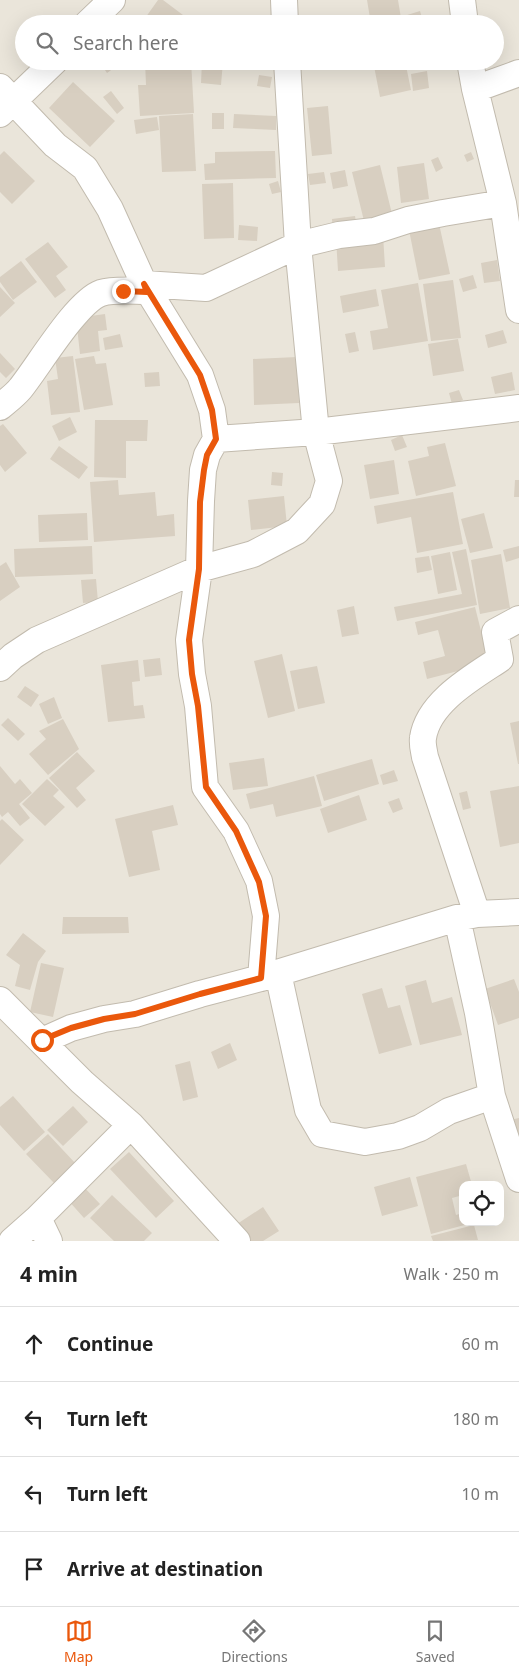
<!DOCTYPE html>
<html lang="en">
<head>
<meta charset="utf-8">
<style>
	body { margin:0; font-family:"Noto Sans",sans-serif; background:#f6f6f6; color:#222 }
	.controls { position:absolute; right:15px; bottom:15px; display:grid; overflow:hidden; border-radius:10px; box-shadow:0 5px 20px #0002 }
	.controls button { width:45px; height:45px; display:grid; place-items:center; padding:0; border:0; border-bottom:1px solid #e0e0e0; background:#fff; color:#222; font:25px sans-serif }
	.stop { position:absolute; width:15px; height:15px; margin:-11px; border:4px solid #ea580c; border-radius:50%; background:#fff }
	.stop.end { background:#ea580c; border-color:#fff; box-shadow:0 1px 5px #0008 }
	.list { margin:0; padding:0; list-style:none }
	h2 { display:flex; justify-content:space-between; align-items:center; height:65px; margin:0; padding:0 20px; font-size:21px }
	h2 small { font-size:16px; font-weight:400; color:#767676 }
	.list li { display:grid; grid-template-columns:32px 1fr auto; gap:15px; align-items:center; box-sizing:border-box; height:75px; padding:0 20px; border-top:1px solid #e0e0e0 }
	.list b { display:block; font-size:19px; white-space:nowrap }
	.list em { font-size:16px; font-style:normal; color:#767676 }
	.icon { flex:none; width:28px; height:28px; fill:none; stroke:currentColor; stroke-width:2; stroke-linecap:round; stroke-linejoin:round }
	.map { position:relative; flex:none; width:519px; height:1241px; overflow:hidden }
	.search { position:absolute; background:#fff; box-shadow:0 5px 20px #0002; left:15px; right:15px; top:15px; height:55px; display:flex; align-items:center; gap:12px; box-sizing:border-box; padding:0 18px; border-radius:28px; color:#767676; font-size:19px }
	.sheet { height:365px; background:#fff }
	nav { display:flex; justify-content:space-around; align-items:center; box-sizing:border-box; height:70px; border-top:1px solid #e0e0e0; background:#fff; font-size:14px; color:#767676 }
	nav a { display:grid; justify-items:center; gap:2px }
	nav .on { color:#ea580c }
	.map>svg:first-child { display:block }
	.residential { fill:#eae5da; fill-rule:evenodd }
	.building { fill:#d8cfc1 }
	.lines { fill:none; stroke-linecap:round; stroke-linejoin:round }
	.minor-casing { stroke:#c2bbae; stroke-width:28 }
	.minor { stroke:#fff; stroke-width:26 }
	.route { stroke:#ea580c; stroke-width:6 }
</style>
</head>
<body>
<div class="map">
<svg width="519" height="1241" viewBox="0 0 519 1241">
	<rect width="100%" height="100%" fill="#f6f3ec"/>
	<!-- residential -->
	<path class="residential" d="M0,0H519V1241H0ZM24,24H495V61H24ZM463,1185H500V1222H463Z"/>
	<!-- building -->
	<path class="building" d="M158,0H163L195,24H147L143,21Z
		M367,0H398L402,24H371Z
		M420,11L424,24H406L404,16Z
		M99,61H109L114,68L107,73Z
		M145,61H191L194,113L140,116L138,85H146Z
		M202,61H223L221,85L201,83Z
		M373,61H405L411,90L380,97Z
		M427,71L429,88L413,91L411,74Z
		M259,75L272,77L270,88L257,86Z
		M73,82L115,121L90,147L49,108Z
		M111,91L124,108L117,114L103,97Z
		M328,106L332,154L312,156L307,108Z
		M212,113H224V129H212Z
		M193,114L196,171L162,172L159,116Z
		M234,114L276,116V130L233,128Z
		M157,117L159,130L136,134L134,120Z
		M4,151L35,181L12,204L0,192V155Z
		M275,151L276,178L205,180L204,164L215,163V152Z
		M471,152L474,159L467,162L464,155Z
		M438,157L443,168L436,172L431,160Z
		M424,163L429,199L401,203L397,167Z
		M380,165L393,218L365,225L352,172Z
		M345,170L348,186L333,189L330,173Z
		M324,172L326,183L310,185L308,174Z
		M278,181L281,192L272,194L269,184Z
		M233,183L234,238L204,239L202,184Z
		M355,216L357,228L333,231L332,219Z
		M438,219L450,274L419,280L408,225Z
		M239,225L258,227L257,241L238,240Z
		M383,235L385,267L338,271L336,238Z
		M48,242L68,267L56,276L66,290L55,298L25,259Z
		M497,260L500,281L484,283L481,263Z
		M21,261L37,282L13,300L0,282V277Z
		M473,275L477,288L463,292L459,279Z
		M453,280L461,338L431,341L423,284Z
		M418,283L428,341L373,350L370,331L388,328L381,290Z
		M0,287L15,303L0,317Z
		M376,289L379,306L343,313L340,296Z
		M105,314L107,330L98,331L100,351L80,354L76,318Z
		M503,330L507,343L488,348L485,335Z
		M355,332L359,351L349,353L345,334Z
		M120,334L123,347L105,350L103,338Z
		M458,339L464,371L433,376L428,344Z
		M0,353L15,369L6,378L0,372Z
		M73,356L80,412L51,415L47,381L58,379L55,358Z
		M94,356L96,364L106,363L113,405L84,410L75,359Z
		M297,357L299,403L254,405L253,359Z
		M159,372L160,386L145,387L144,373Z
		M512,372L515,390L495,394L491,377Z
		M459,390L463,400L452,404L449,393Z
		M70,417L77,432L59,441L52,426Z
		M95,420H148L147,441H126V478L94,477Z
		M3,424L27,453L5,472L0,465V426Z
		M402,435L407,447L395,451L391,440Z
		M445,443L456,486L416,496L408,461L429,456L427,447Z
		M59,446L88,467L79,479L50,459Z
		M394,460L399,494L370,499L364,465Z
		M272,472L283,473L282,486L271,485Z
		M118,480L119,495L155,492L157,516L174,514L175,536L94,542L90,482Z
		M515,480H519V497H514Z
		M453,492L463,544L417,553L411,517L377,524L374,506Z
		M284,496L287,526L251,530L248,500Z
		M87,513L88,540L39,542L38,515Z
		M484,513L493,548L470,553L461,519Z
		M92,546L93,574L15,577L14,549Z
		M519,546V558L506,562L503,550Z
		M466,549L477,605L397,621L394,607L462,594L452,552Z
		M450,552L457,590L438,594L431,556Z
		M501,554L510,608L480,614L471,560Z
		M429,556L432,570L417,573L415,558Z
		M6,562L20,587L0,601V566Z
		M96,579L98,602L83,603L81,580Z
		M354,606L359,634L342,637L337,610Z
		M475,607L489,663L427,679L423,662L445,656L438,630L418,635L415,622Z
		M282,654L295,711L268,718L254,661Z
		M160,658L162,675L145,677L143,660Z
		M138,660L140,681L132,682L134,706L143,705L145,718L108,722L101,665Z
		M317,666L325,703L298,709L290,671Z
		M25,686L39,695L31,707L17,697Z
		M54,697L62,718L48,724L39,704Z
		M8,718L25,734L18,741L1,725Z
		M63,719L79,749L48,775L29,754L46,739L39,731Z
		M519,721V764H518L510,723Z
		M77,752L95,771L76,788L86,800L77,808L49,778Z
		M264,758L268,786L233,790L229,763Z
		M372,759L379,784L324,801L316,775Z
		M0,766L15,784L20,779L32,793L19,804L30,818L20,826L8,812L2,817L0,814Z
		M394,770L398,781L383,785L380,775Z
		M314,776L322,806L276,817L273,804L250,809L246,794Z
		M47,779L59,790L53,796L65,807L45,826L22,804Z
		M519,786V843L500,847L490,791Z
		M467,791L471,808L463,810L459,793Z
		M359,795L367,820L328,833L320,809Z
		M399,798L403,809L393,813L388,802Z
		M173,805L178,825L152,831L160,870L129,877L115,819Z
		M2,819L24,840L0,865V821Z
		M63,917H128L129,933L62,934Z
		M23,933L46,951L38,962L30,990L15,986L20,965L6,955Z
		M41,963L64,968L53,1017L30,1012Z
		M514,979L519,992V1018L498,1025L485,989Z
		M426,980L432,1003L452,997L462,1035L420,1045L405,986Z
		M382,988L388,1008L400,1005L412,1045L379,1054L362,994Z
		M230,1043L237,1060L218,1069L211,1052Z
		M190,1061L198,1097L183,1101L175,1065Z
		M13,1096L45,1132L24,1151L0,1125V1107Z
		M73,1106L88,1122L63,1146L47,1130Z
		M519,1118V1148L506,1121Z
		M48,1134L76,1164L55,1184L26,1154Z
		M129,1152L174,1201L156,1218L110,1169Z
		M466,1164L472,1185H463V1195L452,1198L456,1215L463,1213V1222L472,1223L431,1234L416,1177Z
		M410,1177L418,1206L382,1216L374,1187Z
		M82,1185L100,1204L84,1218L67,1199Z
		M112,1195L152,1233L144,1241H114L90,1218Z
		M263,1207L279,1231L263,1241H244L234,1226Z
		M474,1225L478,1240L433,1241L431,1236Z"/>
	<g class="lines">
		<!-- minor casing -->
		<g class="minor-casing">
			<path id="minor" d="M284,0L285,24
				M462,0L465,24
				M87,24L112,0
				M470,61L475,89L503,203L519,310
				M0,87L55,145L85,168L110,209L144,284L200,375L212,410L216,439L207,455L203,470L201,501L199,569L189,640L192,674L198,706L205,787L236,831L259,881L266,916L261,978
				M475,89L519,73
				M0,114L55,61
				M0,407C7,401 14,396 20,389C38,367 76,302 101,293C114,289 133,291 147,291L144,284L206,288L298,245L339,235L374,231L408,220L443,213L503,203
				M216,439L316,432L519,408
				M0,668L13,656L37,640L199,569L253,554L297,531L322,504L329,481L316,432L298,245L287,61
				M477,914L425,757C424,751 422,744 423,738C428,702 473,677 500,659L495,632L519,619
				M457,918L478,1013L492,1096L519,1179
				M278,973L308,1110L322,1134L365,1142L398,1136L420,1128L449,1111L492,1096
				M0,1000L82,1082L131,1125L237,1241
				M42,1041L71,1028L104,1019L135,1014L200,994L261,978L457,918L477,914L519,912
				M12,1241L38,1218
				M49,1241L38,1218L131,1125"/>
		</g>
		<!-- minor -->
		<use href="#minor" class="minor"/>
	</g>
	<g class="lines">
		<!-- route -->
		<path class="route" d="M42,1040L71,1028L104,1019L135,1014L200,994L261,978L266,916L259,882L236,831L206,787L198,706L192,674L189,640L199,569L200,502L204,470L207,455L216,439L212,410L200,375L144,284L147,292L123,291"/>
	</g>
</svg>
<div class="controls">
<button><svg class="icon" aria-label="locate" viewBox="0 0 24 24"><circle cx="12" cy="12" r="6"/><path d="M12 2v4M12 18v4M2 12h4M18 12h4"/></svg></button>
</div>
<div class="stop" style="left:42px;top:1040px"></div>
<div class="stop end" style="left:123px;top:291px"></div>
<div class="search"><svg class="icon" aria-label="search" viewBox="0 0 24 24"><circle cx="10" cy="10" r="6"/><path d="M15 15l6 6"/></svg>Search here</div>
</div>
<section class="sheet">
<h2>4 min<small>Walk · 250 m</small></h2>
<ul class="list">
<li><svg class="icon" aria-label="ahead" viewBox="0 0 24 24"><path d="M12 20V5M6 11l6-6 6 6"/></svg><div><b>Continue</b></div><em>60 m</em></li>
<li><svg class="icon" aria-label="left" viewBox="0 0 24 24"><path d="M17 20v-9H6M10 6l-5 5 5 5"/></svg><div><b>Turn left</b></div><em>180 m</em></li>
<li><svg class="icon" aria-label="left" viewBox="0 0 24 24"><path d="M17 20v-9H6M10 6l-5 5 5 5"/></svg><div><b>Turn left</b></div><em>10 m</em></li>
<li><svg class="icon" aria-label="arrive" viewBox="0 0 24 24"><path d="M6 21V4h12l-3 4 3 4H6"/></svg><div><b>Arrive at destination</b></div></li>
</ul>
</section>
<nav>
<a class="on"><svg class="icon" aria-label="map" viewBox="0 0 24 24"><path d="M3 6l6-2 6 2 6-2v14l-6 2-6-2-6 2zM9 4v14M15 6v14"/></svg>Map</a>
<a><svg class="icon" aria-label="directions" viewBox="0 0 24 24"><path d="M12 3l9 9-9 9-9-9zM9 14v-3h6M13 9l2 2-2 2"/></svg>Directions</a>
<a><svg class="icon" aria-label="saved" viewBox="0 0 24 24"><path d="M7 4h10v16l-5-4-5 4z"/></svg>Saved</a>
</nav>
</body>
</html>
